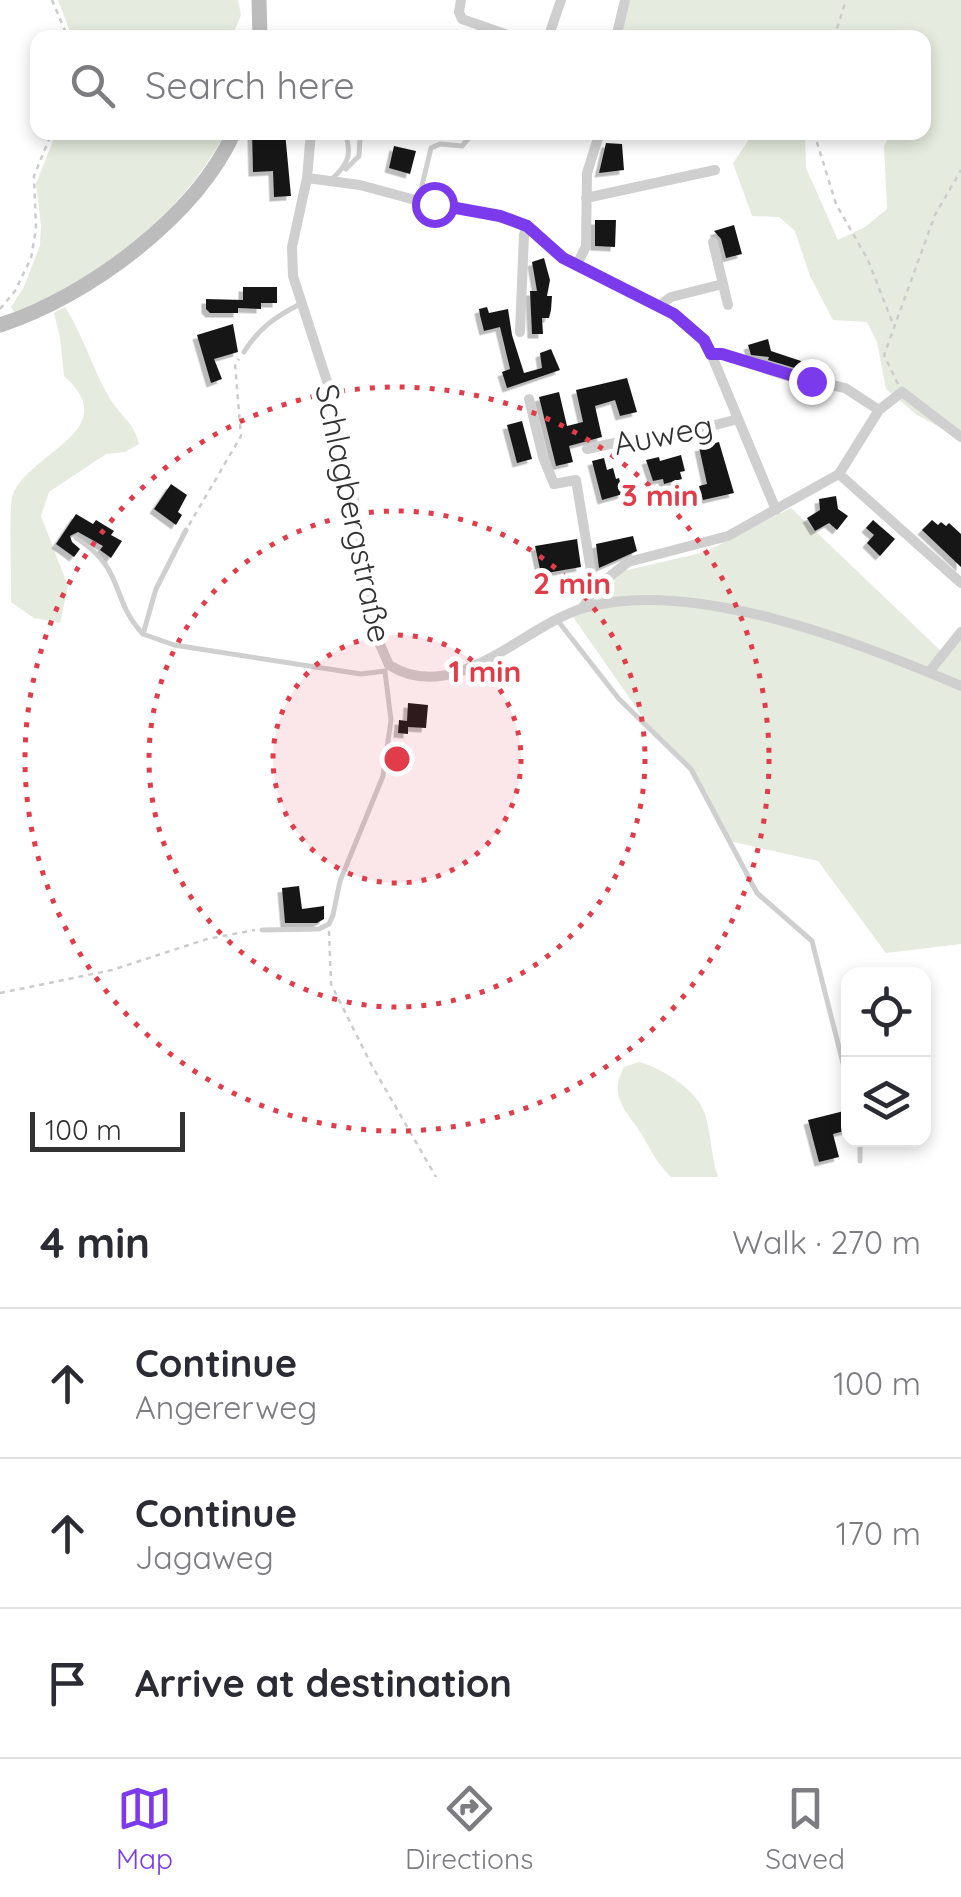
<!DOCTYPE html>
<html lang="en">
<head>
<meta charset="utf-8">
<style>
	body { margin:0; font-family:Quicksand,sans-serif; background:#f7f7f7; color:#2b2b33 }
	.controls { position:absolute; right:30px; bottom:30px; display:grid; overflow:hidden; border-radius:20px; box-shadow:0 5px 15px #0003 }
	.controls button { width:90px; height:90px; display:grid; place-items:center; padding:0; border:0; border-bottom:2px solid #e1e1e2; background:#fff; color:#2b2b33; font:50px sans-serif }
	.scale { position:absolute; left:30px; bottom:25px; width:155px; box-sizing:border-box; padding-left:10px; border:5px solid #323232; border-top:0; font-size:28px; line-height:35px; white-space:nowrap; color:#323232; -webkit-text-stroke:8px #fff; paint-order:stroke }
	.stop { position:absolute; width:30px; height:30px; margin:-22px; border:8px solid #7c3aed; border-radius:50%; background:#fff }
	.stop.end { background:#7c3aed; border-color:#fff; box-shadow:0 2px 10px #0008 }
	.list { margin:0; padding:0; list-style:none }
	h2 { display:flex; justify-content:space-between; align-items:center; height:130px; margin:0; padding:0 40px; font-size:42px }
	h2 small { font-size:32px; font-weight:400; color:#7c7c81 }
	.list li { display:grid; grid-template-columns:65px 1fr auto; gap:30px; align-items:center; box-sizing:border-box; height:150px; padding:0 40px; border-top:2px solid #e1e1e2 }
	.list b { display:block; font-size:38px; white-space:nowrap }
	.list p { margin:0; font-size:32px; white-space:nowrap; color:#7c7c81 }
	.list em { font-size:32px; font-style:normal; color:#7c7c81 }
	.icon { flex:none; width:55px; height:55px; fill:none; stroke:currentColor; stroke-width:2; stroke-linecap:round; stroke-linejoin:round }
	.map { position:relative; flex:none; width:961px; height:1177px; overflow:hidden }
	.search { position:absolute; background:#fff; box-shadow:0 5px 15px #0003; left:30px; right:30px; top:30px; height:110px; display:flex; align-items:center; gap:25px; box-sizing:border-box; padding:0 35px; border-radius:20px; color:#7c7c81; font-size:38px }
	.sheet { height:580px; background:#fff }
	nav { display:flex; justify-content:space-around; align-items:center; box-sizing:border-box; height:140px; border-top:2px solid #e1e1e2; background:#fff; font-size:28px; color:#7c7c81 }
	nav a { display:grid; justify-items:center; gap:5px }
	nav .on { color:#7c3aed }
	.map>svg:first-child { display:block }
	.green { fill:#e5ebde }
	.building { fill:#191919; filter:url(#shadow) }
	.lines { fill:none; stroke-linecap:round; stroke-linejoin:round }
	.path { stroke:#ccc; stroke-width:2.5; stroke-dasharray:5 5; stroke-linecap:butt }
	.lane { stroke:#cfcfcf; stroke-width:5 }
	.street { stroke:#cfcfcf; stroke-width:10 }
	.secondary { stroke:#bcbcbc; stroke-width:15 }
	.route { stroke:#7c3aed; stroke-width:12 }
	.ring { fill:none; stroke:#e13c4a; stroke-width:5; stroke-dasharray:5 10 }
	.labels { text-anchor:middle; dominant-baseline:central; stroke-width:10; stroke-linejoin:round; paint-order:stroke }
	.street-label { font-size:32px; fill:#323232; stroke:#fff }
	.centre { fill:#e13c4a; stroke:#fff; stroke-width:5 }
	.ring-label { font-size:30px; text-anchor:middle; font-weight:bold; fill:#e13c4a; stroke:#fff; stroke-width:10; stroke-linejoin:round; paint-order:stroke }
</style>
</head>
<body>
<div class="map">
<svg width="961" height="1177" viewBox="0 0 961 1177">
	<defs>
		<filter id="shadow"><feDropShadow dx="-4.5" dy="4.5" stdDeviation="0" flood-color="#0004"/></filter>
	</defs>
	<rect width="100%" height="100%" fill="#fff"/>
	<!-- green -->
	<path class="green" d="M58,0H238L241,15L232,37H72Z
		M624,0H961V439L917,415L886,389L877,342L867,322L833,320L810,276L795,231L779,217L752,216L733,163L748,141L747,133H805L806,168L838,240L865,227L887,209L884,146L891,133L924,132V38H611Z
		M56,133H225C182,215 100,279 14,312L11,307L24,287L40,245L41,225L36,184Z
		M65,307C84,336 92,369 110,399C121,416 135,424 139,444L125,452L106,454L49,492L41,516L68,586L60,623L34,618L11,602C12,581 8,507 13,494C31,451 125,430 64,376L60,337L54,313Z
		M791,508L941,651L961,636V944L886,953L818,861L729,841L690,772L649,726L569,611L619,572L705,552Z
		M639,1062C662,1068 697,1090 705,1114C711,1133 711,1156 718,1177H671C658,1164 652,1153 644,1138C629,1112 607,1099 624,1067Z"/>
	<!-- building -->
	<path class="building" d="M252,132H285L291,196L274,197L273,171L253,172Z
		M606,143L622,144L624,170L599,173Z
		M394,146L416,151L410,174L389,168Z
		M595,220H616L615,247L595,246Z
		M734,225L742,254L726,258L721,239L714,231Z
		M544,258L550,280L547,296H552L551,310L549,318H542L543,334H532L530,291H537L532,262Z
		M243,287H277V303H261V309L238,308V313H210L206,309V299L243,300Z
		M487,307L489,313L508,309L512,335L524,373L542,368L540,353L551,349L560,370L507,388L502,372L510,369L500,327L484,331L480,315L479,309Z
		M233,324L238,352L214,359L222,379L211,383L197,335Z
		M768,339L771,351L801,361L798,369L768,360L769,357L751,355L748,345Z
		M627,378L637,412L620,416L615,400L595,406L602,437L569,446L573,462L556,466L539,397L559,392L567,426L583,422L576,390Z
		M522,421L532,459L517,463L507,425Z
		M719,442L734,493L703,500L699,486L707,484L699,447Z
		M681,455L685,471L680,472L682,479L664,484L663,479L653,481L646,460L659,457L660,461Z
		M604,458L607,470L613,468L616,479L619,478L623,494L602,500L592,461Z
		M171,484L187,495L178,512L182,515L176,525L154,509Z
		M836,496L838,509L848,516L837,530L829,523L815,531L807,518L820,510L819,499Z
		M76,514L93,524L96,520L114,531L111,535L122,541L111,558L100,550L103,546L78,532L70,536L72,542L80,549L74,557L56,544Z
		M873,520L895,539L880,556L867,543L874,535L866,528Z
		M932,520L938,525L941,522L946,526L949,523L961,534V567L922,530Z
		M633,536L637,551L599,568L596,544Z
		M577,539L581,567L541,574L535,546Z
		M408,703L428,705L426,728L408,727V734L398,733L399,720L407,721Z
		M299,886L302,909L324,906V919L317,923H285L282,888Z
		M844,1111L848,1130L833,1134L839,1157L819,1162L808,1120Z"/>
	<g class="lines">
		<!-- path -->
		<path class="path" d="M52,0L68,38
			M834,38L846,0
			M817,132L816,139L836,204L868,260L893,324
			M0,309L15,291L31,258L36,229L34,176L52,132
			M898,384L884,355L935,215L961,170
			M189,525L241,436L235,364L239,359
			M329,931L331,984L371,1064L436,1177
			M0,993L112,970L207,939L255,930"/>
		<!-- lane -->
		<path class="lane" d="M346,169L359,156L360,137
			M333,178C349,163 352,154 345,132
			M419,198L431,148L440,144L462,146L474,132
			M244,352C259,328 275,317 300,304
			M186,530L156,589L143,634L174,645L361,674L385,671
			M76,538C126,569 110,600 143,634
			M558,621L619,699L691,769L757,893L812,941L848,1083
			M262,930L319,929L329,924L333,915L340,881L383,776L391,720L385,672
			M860,1161V1140"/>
		<!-- street -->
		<path class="street" d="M461,0L459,12L462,19L516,38
			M548,38L561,0
			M616,38L625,0
			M311,132L307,178L292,247L293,276L333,400L356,509L375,633L389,665C456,707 524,625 584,608C693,577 861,643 961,686
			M307,178L360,185L419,201L510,218L527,226L563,258L674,315L707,344L776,510
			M586,198L715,170
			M577,265L586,246L587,173L600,132
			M723,284L728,305
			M660,305L671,297L723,284L713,242
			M520,332L524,235L527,226
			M711,354H721L784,375L845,388L879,410
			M529,399L543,457L554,484L576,480L594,589
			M587,449L633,439L647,443L738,419
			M839,474L961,583
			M583,608L594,589L628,562L728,536L839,474L879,410L902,392L961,437
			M929,672L961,632"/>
		<!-- secondary -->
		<path class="secondary" d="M259,0L260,38
			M0,325C87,297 196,217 234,132"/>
	</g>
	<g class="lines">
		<!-- route -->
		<path class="route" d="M434,204L500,216L527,226L563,258L674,314L704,340L711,354H722L811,381"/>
	</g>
	<!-- distance rings -->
	<circle cx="397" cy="759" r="124" fill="#e13c4a" fill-opacity=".12"/>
	<g class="ring">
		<circle cx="397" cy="759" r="124"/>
		<circle cx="397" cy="759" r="248"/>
		<circle cx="397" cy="759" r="372"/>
	</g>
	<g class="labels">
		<!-- street labels -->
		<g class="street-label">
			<text transform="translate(663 434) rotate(-11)">Auweg</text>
			<text transform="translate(354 513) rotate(78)">Schlagbergstraße</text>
		</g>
	</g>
	<circle cx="397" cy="759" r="15" class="centre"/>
	<g class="ring-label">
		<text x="660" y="506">3 min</text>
		<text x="572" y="594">2 min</text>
		<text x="485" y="682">1 min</text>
	</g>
</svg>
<div class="controls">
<button><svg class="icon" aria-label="locate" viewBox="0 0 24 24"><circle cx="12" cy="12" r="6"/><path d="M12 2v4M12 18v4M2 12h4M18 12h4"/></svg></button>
<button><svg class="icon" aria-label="layers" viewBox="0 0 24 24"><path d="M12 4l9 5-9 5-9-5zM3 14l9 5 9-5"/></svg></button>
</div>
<div class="scale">100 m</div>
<div class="stop" style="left:434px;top:204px"></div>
<div class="stop end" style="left:811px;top:381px"></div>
<div class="search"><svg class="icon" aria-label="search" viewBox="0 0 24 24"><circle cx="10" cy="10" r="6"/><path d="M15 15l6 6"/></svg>Search here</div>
</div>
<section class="sheet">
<h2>4 min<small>Walk · 270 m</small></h2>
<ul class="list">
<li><svg class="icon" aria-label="ahead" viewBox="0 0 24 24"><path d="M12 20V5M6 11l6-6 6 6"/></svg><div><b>Continue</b><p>Angererweg</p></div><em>100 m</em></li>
<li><svg class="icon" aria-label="ahead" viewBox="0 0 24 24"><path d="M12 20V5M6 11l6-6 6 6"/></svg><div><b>Continue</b><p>Jagaweg</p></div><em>170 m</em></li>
<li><svg class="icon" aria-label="arrive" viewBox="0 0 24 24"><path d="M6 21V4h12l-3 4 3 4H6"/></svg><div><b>Arrive at destination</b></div></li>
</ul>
</section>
<nav>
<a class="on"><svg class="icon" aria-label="map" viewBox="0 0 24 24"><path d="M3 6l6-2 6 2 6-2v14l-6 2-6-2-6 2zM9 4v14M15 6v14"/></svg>Map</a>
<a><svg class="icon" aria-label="directions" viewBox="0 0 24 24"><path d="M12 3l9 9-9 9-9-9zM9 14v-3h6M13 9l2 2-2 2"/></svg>Directions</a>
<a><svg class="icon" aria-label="saved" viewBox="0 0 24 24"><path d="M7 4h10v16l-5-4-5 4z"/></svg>Saved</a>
</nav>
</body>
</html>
